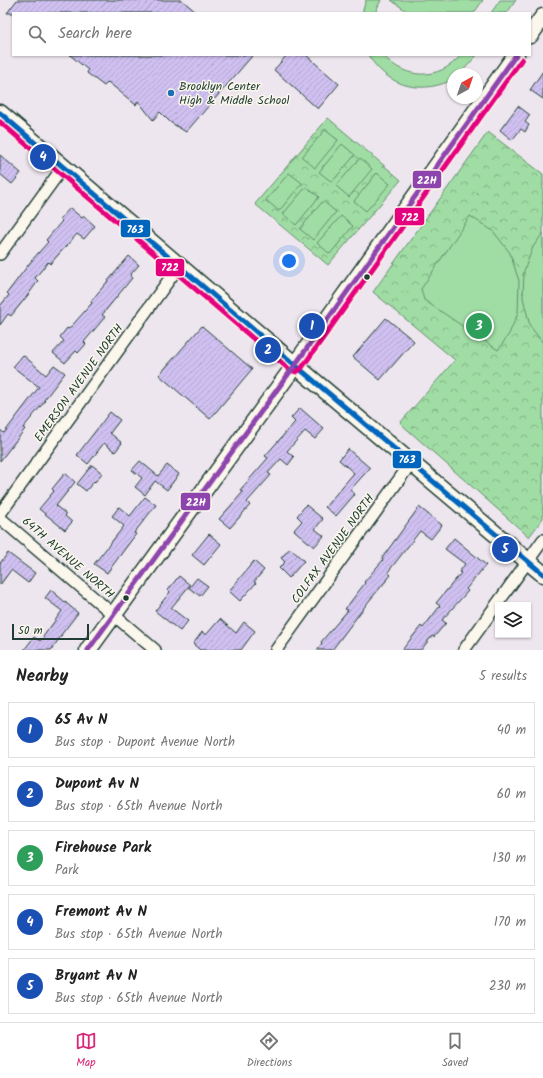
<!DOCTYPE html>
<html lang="en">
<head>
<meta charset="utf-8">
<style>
	body { margin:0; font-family:Kalam,sans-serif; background:#f6f6f6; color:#222 }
	.controls { position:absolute; right:12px; bottom:12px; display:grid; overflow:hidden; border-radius:0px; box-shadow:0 1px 3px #0004 }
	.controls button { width:36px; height:36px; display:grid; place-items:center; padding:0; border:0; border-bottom:1px solid #e0e0e0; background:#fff; color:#222; font:20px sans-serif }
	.compass { position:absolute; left:447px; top:68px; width:36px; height:36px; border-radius:50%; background:#fff; box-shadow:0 1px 3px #0004; rotate:40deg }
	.scale { position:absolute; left:12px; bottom:10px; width:77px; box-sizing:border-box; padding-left:4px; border:2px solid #1f3d34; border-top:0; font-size:11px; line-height:14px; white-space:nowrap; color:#1f3d34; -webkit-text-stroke:3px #fbf7ec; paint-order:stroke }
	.you { position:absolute; left:289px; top:261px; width:14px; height:14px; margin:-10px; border:3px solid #fff; border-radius:50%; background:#1a73e8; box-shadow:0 0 0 6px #1a73e833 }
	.badge { display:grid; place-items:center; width:26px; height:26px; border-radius:50%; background:#db2777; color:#fff; font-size:13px; font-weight:700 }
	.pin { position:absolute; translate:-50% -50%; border:2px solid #fff; box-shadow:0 1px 4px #0006 }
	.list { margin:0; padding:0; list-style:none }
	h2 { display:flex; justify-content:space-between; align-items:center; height:52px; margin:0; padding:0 16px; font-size:17px }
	h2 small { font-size:13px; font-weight:400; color:#767676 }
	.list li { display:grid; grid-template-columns:26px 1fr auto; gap:12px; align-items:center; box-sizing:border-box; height:56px; margin:0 8px 8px; padding:0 8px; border:1px solid #e0e0e0; border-radius:0px }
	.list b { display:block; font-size:15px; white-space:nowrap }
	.list p { margin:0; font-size:13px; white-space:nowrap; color:#767676 }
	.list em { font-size:13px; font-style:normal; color:#767676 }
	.icon { flex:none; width:22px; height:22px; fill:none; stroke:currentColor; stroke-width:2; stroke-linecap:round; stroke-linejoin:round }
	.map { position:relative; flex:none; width:543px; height:650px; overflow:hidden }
	.search { position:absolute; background:#fff; box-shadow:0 1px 3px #0004; left:12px; right:12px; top:12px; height:44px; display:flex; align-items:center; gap:10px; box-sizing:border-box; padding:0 14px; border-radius:0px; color:#767676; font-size:15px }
	.sheet { height:372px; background:#fff }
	nav { display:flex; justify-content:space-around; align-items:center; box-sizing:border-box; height:56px; border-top:1px solid #e0e0e0; background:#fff; font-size:11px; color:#767676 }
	nav a { display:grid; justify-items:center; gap:2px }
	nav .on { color:#db2777 }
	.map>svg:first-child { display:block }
	.forest { fill:url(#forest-crowns); stroke:#608d6c }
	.garden { fill:#a0dda4; stroke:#608d6c }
	.building { fill:url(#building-hatch); stroke:#1f3d34 }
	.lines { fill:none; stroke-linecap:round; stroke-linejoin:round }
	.street-casing { stroke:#1f3d34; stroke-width:14 }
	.secondary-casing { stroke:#1f3d34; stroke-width:19 }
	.street { stroke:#fbf7ec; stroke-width:11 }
	.secondary { stroke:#fbf7ec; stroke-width:16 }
	.bus-1-casing { stroke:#fbf7ec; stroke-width:8 }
	.bus-2-casing { stroke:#fbf7ec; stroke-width:8 }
	.bus-3-casing { stroke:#fbf7ec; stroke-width:8 }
	.bus-1 { stroke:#0065bd; stroke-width:5 }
	.bus-2 { stroke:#e5007d; stroke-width:5 }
	.bus-3 { stroke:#8e44ad; stroke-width:5 }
	.poi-dot { fill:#1f6fb2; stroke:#fbf7ec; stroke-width:1.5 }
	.bus-dot { fill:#1f3d34; stroke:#fbf7ec; stroke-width:1.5 }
	.labels { text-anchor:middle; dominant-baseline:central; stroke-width:3; stroke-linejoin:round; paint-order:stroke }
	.poi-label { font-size:12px; fill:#1f3d34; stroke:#fbf7ec; text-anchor:start }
	.street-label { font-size:12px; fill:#1f3d34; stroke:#fbf7ec }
	.line-badge { stroke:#fbf7ec; stroke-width:1.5 }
	.badge-label { font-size:11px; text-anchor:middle; font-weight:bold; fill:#fff }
</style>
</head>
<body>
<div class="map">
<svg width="543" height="650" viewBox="0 0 543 650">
	<defs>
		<pattern id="forest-crowns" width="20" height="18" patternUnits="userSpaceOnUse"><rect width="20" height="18" fill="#a0dda4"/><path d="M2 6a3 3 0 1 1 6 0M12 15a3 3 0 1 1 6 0" fill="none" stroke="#82b486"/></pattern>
		<pattern id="building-hatch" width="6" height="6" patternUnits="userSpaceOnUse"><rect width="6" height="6" fill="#cfc0f1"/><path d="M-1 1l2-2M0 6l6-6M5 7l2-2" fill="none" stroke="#b1a6cf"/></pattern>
	</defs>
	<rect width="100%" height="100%" fill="#eee6ee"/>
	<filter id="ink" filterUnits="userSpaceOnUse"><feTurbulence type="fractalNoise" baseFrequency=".025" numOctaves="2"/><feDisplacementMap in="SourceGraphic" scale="8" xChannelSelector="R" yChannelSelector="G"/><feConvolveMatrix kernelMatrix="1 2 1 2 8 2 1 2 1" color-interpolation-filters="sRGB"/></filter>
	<g filter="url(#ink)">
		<!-- forest -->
		<path class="forest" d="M328,118L401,180L328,265L255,204Z
			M488,132L543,174V518L529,537L400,423L455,360L373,292Z"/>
		<!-- garden -->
		<path class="garden" d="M366,0H381L375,13H362Z
			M391,0H483L474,13H409Z
			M500,0H516L507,13H491Z
			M368,55H383C405,80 439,81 461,55H477L460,74H453V79L450,81C417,95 387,85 368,55Z
			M325,130L338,140L315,168L302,157Z
			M342,144L355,155L332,182L319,172Z
			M360,158L372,169L349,197L336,186Z
			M289,173L302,183L279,211L266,200Z
			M377,173L390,184L366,211L354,201Z
			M306,187L319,197L296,225L283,214Z
			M323,201L336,212L313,240L300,229Z
			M341,216L353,226L330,254L317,243Z
			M470,216L493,231L510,253L519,281L518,313L509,334L498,350L424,300L421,289Z
			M543,233V343L530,326L523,298L524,271L533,247Z"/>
		<!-- building -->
		<path class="building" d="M17,0H182L197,13H7Z
			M70,55H253L186,132L170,122L160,112L153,120L138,101L136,105L108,82L104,86L87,73L88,70Z
			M287,55H306L339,84L318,109L274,70Z
			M543,71V99L530,90Z
			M518,106L530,115L525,122L529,125L525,132L521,129L512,140L500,130Z
			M0,155L21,173L12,184L0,174Z
			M70,208L82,218L84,216L95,226L84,239L77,234L50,264L48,262L35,278L38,281L28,295L11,316L8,314L0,325V306L9,295L7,293L32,260L48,242L46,240L62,221L60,219Z
			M129,256L139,265L130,275L132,278L102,315L105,317L84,342L86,344L78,353L76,351L65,363L53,353L64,341L60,337L67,328L69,329L92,303L91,301Z
			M386,318L414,341L380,380L353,357Z
			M202,326L252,369L210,419L159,375Z
			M23,355L46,375L54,365L65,373L44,400L45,401L23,428L25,429L0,461V430L4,433L39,387L13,367Z
			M300,408L324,429L315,439L305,431L287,451L294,457L288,465L281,459L268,473L271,475L247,502L250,505L230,528L219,519L243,492L240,490L268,458L265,456L295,422L291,418Z
			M110,412L120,420L110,433L122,443L115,452L104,443L88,464L77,455Z
			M348,449L370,468L350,490L355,494L336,516L325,507L354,473L339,460Z
			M140,461L158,476L167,465L179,474L167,490L155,481L145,495L135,487L142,478L132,470Z
			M92,465L102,473L95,482L94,481L86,491L77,484Z
			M65,473L75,482L56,506L66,514L65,516L72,522L65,530L39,509L54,491L52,489Z
			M145,497L156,505L134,533L136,534L107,573L94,564L124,526L112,516L119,507L130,516Z
			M306,505L323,519L315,529L324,536L314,547L294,530L302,521L297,516Z
			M419,507L442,525L431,539L420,531L388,572L391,575L369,601L332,650H317L322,643L321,642L348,610L345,609L365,583L364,582L383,560L382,558Z
			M209,534L221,544L204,565L192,555Z
			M454,538L486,565L466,589L468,591L442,620L446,623L434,637L432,636L421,650H402L421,626L423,628L440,606L436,603L461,573L459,572L465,564L445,549Z
			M290,548L304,561L289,578L279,568L285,562L281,558Z
			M8,553L35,573L28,583L11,570L0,585V563Z
			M254,561L264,570L254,582L256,583L240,601L229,591Z
			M179,576L190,585L171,608L188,621L180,631L155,611L170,592L168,590Z
			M197,578L208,586L200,596L189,588Z
			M51,590L78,613L61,635H62L51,650H24L34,637L40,641L62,611L45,598Z
			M220,619L236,633L244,622L255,631L241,650H200L193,644L202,632L206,635Z"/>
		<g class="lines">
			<!-- street casing -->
			<g class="street-casing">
				<path id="street" d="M0,254L63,167
					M0,514L179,266
					M0,518L155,650
					M276,650L411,463
					M464,650L543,540"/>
			</g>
			<!-- secondary casing -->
			<g class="secondary-casing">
				<path id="secondary" d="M530,35L543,17
					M0,113L295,365L543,574
					M88,650L295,365L516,55"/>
			</g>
			<!-- street -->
			<use href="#street" class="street"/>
			<!-- secondary -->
			<use href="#secondary" class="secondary"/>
			<!-- bus-1 casing -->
			<g class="bus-1-casing">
				<path id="bus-1" d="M0,113L295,365L543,574"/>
			</g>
			<!-- bus-2 casing -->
			<g class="bus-2-casing">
				<path id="bus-2" d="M0,122L290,370L296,372L301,369L522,59"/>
			</g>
			<!-- bus-3 casing -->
			<g class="bus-3-casing">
				<path id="bus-3" d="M88,650L295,365L516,55"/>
			</g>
			<!-- bus-1 -->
			<use href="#bus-1" class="bus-1"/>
			<!-- bus-2 -->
			<use href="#bus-2" class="bus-2"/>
			<!-- bus-3 -->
			<use href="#bus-3" class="bus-3"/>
		</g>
	</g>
	<!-- markers -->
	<circle class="poi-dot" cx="171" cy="93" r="4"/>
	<g class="bus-dot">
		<circle cx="367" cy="277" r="3.5"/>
		<circle cx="126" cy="598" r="3.5"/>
	</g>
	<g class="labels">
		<!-- poi labels -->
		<g class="poi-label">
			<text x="179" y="86">Brooklyn Center<tspan x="179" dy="14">High &amp; Middle School</tspan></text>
		</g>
		<!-- street labels -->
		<g class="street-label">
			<text transform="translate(79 383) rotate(-54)">EMERSON AVENUE NORTH</text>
			<text transform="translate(333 549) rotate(-54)">COLFAX AVENUE NORTH</text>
			<text transform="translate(68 558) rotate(41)">64TH AVENUE NORTH</text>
		</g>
	</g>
	<g class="line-badge">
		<rect x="412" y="170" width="30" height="19" rx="4" fill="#8e44ad"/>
		<rect x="394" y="207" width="31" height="19" rx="4" fill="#e5007d"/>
		<rect x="120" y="219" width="31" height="19" rx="4" fill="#0065bd"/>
		<rect x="155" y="258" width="30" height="19" rx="4" fill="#e5007d"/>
		<rect x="392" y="450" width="30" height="19" rx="4" fill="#0065bd"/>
		<rect x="180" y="492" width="31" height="19" rx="4" fill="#8e44ad"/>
	</g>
	<g class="badge-label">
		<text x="427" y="184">22H</text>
		<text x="410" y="221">722</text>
		<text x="135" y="233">763</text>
		<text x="170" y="271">722</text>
		<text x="407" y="463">763</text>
		<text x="196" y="506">22H</text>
	</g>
</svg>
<div class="controls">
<button><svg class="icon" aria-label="layers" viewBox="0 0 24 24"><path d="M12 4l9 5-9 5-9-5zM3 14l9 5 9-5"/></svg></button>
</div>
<svg class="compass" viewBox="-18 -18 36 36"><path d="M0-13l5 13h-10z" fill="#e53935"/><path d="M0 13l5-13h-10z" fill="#767676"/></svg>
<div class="scale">50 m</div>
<div class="you"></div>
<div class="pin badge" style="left:312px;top:326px;background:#1a4fb4">1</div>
<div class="pin badge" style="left:268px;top:350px;background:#1a4fb4">2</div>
<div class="pin badge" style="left:479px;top:326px;background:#2e9e5b">3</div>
<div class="pin badge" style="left:43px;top:157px;background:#1a4fb4">4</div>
<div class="pin badge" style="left:505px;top:549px;background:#1a4fb4">5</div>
<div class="search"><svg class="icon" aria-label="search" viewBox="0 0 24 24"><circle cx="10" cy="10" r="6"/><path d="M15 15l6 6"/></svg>Search here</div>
</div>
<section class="sheet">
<h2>Nearby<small>5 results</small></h2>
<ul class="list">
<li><span class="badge" style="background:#1a4fb4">1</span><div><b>65 Av N</b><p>Bus stop · Dupont Avenue North</p></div><em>40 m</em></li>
<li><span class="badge" style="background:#1a4fb4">2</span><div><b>Dupont Av N</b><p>Bus stop · 65th Avenue North</p></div><em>60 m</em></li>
<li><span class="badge" style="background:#2e9e5b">3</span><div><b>Firehouse Park</b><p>Park</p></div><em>130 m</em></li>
<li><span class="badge" style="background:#1a4fb4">4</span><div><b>Fremont Av N</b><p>Bus stop · 65th Avenue North</p></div><em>170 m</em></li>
<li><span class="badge" style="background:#1a4fb4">5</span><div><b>Bryant Av N</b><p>Bus stop · 65th Avenue North</p></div><em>230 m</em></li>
</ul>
</section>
<nav>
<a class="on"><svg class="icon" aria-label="map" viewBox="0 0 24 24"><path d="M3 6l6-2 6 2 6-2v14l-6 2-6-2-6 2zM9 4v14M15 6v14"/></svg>Map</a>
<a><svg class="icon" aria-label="directions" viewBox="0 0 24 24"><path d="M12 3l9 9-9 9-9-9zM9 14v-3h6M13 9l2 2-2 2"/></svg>Directions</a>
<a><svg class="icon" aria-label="saved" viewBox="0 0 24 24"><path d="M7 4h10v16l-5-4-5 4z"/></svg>Saved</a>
</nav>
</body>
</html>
